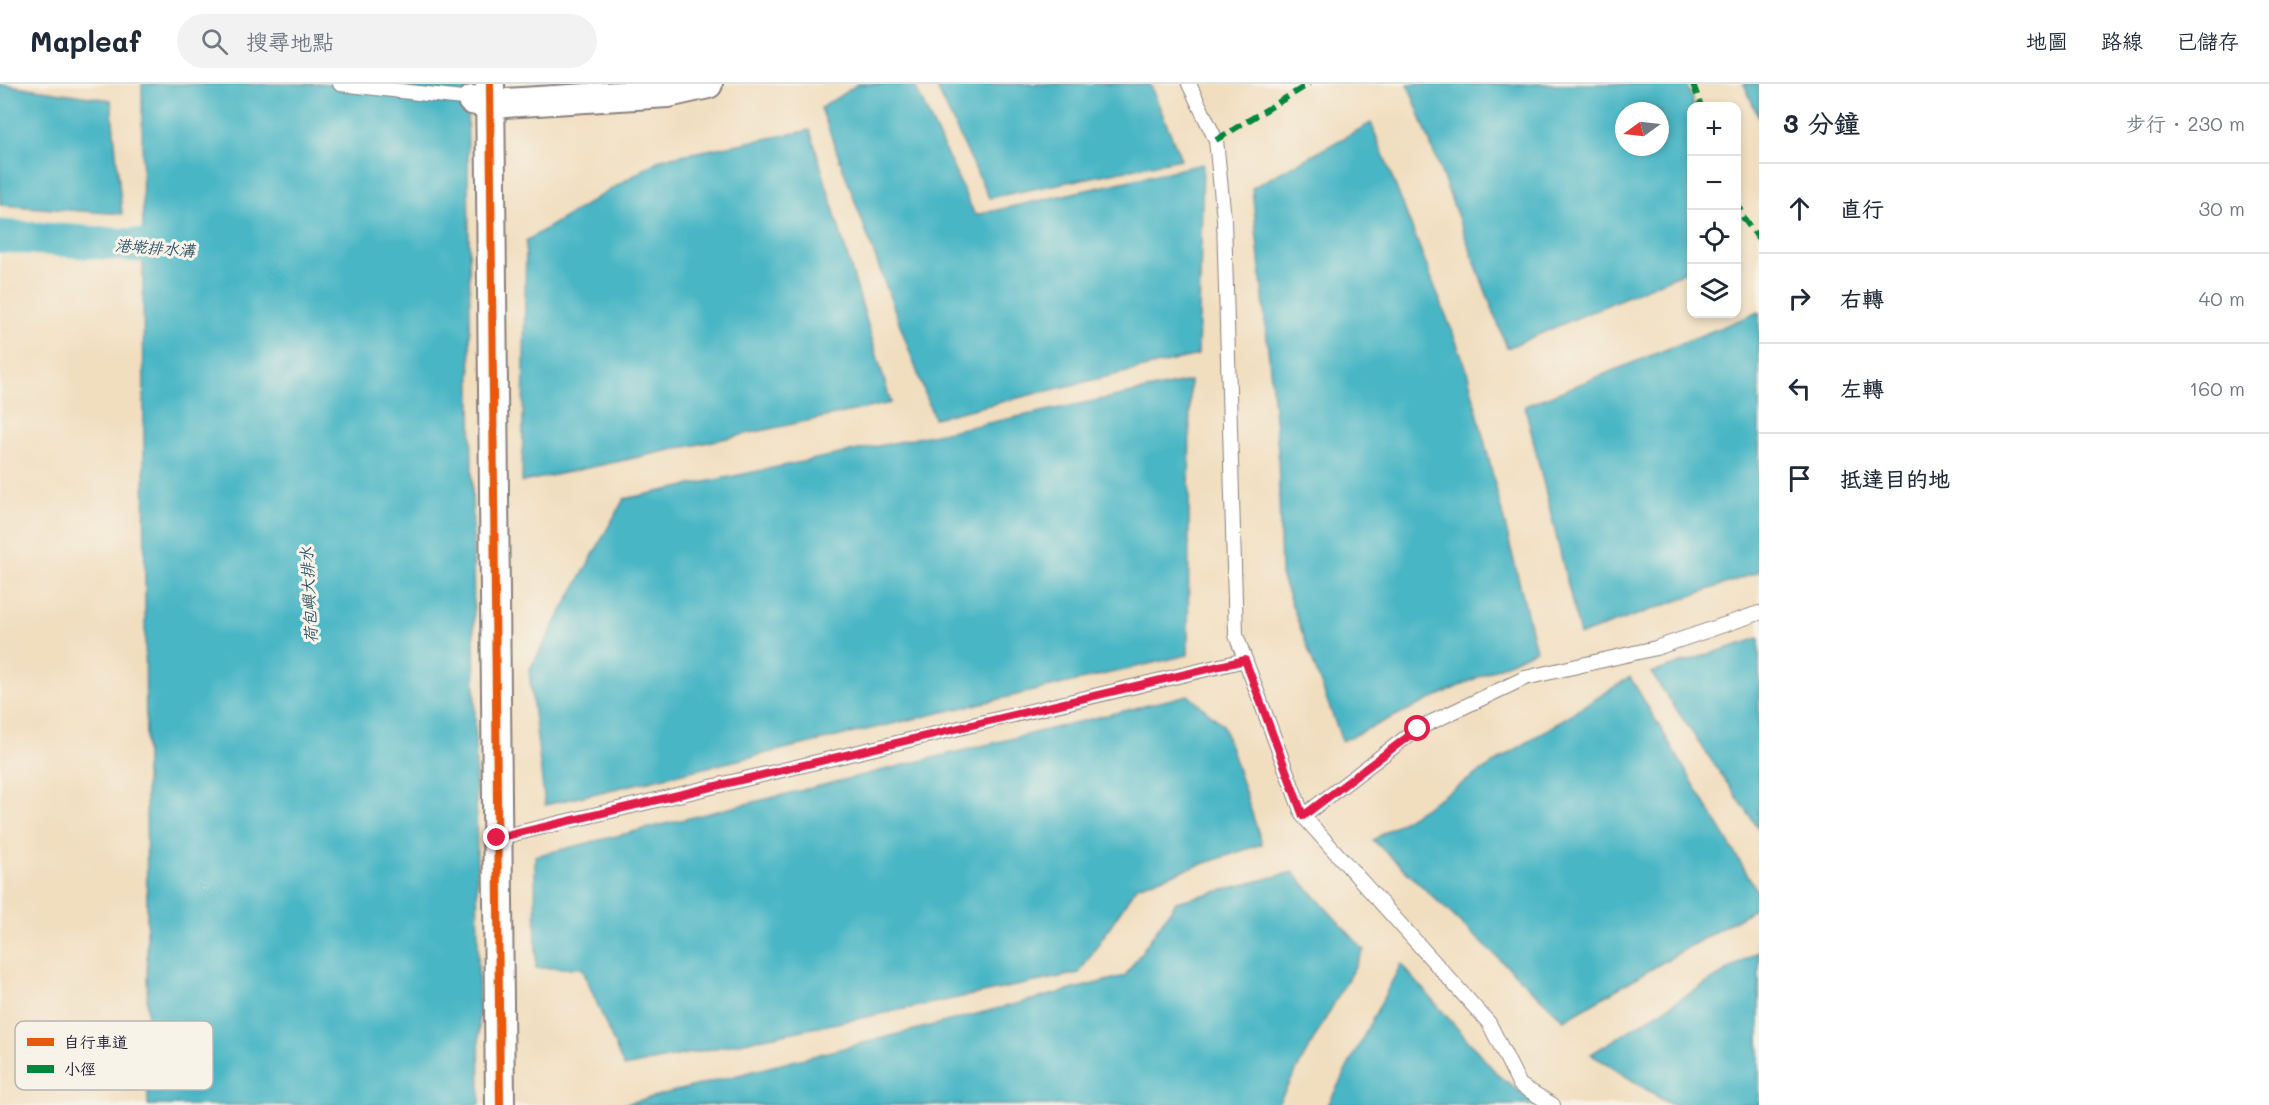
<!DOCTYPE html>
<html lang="zh-TW">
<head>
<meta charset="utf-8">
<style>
	body { margin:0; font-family:Mali,"LXGW WenKai TC",sans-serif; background:#f2f2f3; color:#1f2937 }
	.controls { position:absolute; right:18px; top:18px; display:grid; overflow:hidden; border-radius:12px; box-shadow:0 3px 9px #0003 }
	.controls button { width:54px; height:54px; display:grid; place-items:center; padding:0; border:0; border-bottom:2px solid #e0e1e3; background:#fff; color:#1f2937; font:30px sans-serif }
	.compass { position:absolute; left:1615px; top:18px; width:54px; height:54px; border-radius:50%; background:#fff; box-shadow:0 3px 9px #0003; rotate:255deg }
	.stop { position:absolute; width:18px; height:18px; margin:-14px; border:4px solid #e11d48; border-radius:50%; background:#fff }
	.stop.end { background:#e11d48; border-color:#fff; box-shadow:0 2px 6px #0008 }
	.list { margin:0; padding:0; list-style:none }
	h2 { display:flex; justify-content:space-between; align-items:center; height:78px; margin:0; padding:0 24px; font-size:26px }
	h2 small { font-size:20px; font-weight:400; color:#747a83 }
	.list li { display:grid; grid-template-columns:39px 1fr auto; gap:18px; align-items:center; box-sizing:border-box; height:90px; padding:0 24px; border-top:2px solid #e0e1e3 }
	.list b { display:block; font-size:22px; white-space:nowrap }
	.list em { font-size:20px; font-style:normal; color:#747a83 }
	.icon { flex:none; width:33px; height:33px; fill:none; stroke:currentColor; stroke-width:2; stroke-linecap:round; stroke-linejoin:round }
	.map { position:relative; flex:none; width:1759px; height:1021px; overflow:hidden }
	header { display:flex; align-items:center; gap:36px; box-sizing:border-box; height:84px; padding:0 30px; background:#fff; border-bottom:2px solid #e0e1e3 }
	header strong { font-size:28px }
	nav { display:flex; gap:33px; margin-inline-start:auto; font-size:21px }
	.search { width:420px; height:54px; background:#f2f2f3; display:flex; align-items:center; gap:15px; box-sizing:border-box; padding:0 21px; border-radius:33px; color:#747a83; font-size:22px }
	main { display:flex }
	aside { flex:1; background:#fff }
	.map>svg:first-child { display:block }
	.water { fill:#4ab6c5; stroke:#366c80; stroke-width:1.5; fill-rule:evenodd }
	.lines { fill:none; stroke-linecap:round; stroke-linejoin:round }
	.canal { stroke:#4ab6c5; stroke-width:33 }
	.service-casing { stroke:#8a807d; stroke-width:16 }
	.minor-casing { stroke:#8a807d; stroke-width:32 }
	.service { stroke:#fff; stroke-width:14 }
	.minor { stroke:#fff; stroke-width:28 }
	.quiet { stroke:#00873e; stroke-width:6; stroke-dasharray:12 6; stroke-linecap:butt }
	.cycleway-casing { stroke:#f7f3e8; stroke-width:11 }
	.cycleway { stroke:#e8590c; stroke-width:8 }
	.route { stroke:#e11d48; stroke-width:8 }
	.labels { text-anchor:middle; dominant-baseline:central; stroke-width:6; stroke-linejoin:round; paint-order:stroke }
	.water-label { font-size:16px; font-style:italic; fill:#30566b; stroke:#f7f3e8 }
	.key { fill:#f7f3e8; stroke:#b7b4b4; stroke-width:1.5 }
	.key-label { font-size:16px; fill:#22223b }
</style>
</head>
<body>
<header>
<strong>Mapleaf</strong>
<div class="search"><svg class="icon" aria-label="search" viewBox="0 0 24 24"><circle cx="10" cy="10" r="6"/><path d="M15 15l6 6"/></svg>搜尋地點</div>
<nav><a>地圖</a><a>路線</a><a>已儲存</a></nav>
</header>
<main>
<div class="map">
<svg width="1759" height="1021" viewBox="0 0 1759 1021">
	<rect width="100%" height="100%" fill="#f7f3e8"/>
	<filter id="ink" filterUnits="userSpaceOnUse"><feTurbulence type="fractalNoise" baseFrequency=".0167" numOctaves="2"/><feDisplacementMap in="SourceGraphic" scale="12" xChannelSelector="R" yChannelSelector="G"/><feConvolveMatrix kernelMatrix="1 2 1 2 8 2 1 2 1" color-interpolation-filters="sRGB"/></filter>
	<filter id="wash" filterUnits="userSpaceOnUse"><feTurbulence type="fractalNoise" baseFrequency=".008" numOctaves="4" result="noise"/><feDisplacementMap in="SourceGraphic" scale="24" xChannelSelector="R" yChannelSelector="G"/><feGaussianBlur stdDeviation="1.35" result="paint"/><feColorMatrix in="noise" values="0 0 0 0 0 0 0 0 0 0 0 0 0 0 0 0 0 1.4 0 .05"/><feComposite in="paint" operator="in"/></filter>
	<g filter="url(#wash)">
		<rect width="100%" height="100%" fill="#f1debf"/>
		<!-- water -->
		<path class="water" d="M0,0L111,16L122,130L0,121Z
			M142,0H467L480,1021H148Z
			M858,0H914L975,131L1203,80L1198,271L934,334L821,24Z
			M935,0H1150L1181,75L989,114Z
			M1408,0H1687L1694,22H1692L1691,185L1507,264ZM1624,27H1660V63H1624Z
			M1744,0H1759V34Z
			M1371,39L1466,283L1536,566L1342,657L1281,491L1278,365L1252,104Z
			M810,46L891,319L522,398L526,157L661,75Z
			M1759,228V488L1580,551L1525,322Z
			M1190,297L1188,571L545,721L529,587L624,415Z
			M1759,554V745L1651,589Z
			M1630,593L1759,810V822L1564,936L1373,756Z
			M1188,611L1223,641L1262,760L1137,802L1079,889L624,983L582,884H536L535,772Z
			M1293,788L1364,866L1277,1021H621L1125,892L1176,818Z
			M1759,867V1021H1671L1591,970Z
			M1401,880L1499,992L1539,1021H1328Z"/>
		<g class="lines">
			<!-- canal -->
			<path class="canal" d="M0,152L187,165"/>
		</g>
	</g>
	<g filter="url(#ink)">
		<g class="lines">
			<!-- service casing -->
			<g class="service-casing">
				<path id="service" d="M340,0L471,15
					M1189,0L1216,56L1224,135L1236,551L1303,732L1489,939L1520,1001L1553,1021
					M1303,732L1417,645L1525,594L1656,564L1759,529
					M497,754L1245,576"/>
			</g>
			<!-- minor casing -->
			<g class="minor-casing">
				<path id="minor" d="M490,0L500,1021
					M472,16L490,20L668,9L708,0"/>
			</g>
			<!-- service -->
			<use href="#service" class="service"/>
			<!-- minor -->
			<use href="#minor" class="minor"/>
			<!-- quiet -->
			<path class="quiet" d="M1693,0L1701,22
				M1216,56L1309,0
				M1736,116L1744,135L1759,155"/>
			<!-- cycleway casing -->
			<g class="cycleway-casing">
				<path id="cycleway" d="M490,0L500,1021"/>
			</g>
			<!-- cycleway -->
			<use href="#cycleway" class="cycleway"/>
		</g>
	</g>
	<g class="lines" filter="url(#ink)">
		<!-- route -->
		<path class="route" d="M497,754L1245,576L1303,732L1418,645"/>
	</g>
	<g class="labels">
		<!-- water labels -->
		<g class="water-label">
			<text transform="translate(155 163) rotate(4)">港墘排水溝</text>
			<text transform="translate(308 511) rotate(-93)">荷包嶼大排水</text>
		</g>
	</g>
	<!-- legend -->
	<rect x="15" y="937" width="198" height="69" rx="9" class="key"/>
	<rect x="27" y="954" width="27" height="8" fill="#e8590c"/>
	<rect x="27" y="981" width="27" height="8" fill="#00873e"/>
	<g class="key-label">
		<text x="64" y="964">自行車道</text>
		<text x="64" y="991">小徑</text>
	</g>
</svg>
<div class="controls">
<button>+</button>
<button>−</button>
<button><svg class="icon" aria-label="locate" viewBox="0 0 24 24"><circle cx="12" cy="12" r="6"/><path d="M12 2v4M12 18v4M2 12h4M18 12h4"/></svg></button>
<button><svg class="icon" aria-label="layers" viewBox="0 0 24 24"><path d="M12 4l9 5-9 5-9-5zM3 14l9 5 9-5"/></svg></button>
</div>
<svg class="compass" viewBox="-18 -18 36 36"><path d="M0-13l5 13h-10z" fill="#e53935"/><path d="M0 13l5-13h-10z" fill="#747a83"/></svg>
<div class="stop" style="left:1418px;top:645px"></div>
<div class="stop end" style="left:497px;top:754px"></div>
</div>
<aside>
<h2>3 分鐘<small>步行 · 230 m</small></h2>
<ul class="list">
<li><svg class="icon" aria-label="ahead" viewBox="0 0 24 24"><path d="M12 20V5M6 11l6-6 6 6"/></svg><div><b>直行</b></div><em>30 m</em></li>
<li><svg class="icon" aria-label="right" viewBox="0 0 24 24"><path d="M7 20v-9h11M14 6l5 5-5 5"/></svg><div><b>右轉</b></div><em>40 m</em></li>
<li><svg class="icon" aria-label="left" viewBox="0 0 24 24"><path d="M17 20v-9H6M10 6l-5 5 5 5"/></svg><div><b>左轉</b></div><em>160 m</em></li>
<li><svg class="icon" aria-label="arrive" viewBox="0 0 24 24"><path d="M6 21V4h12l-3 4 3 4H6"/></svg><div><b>抵達目的地</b></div></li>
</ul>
</aside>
</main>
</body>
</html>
